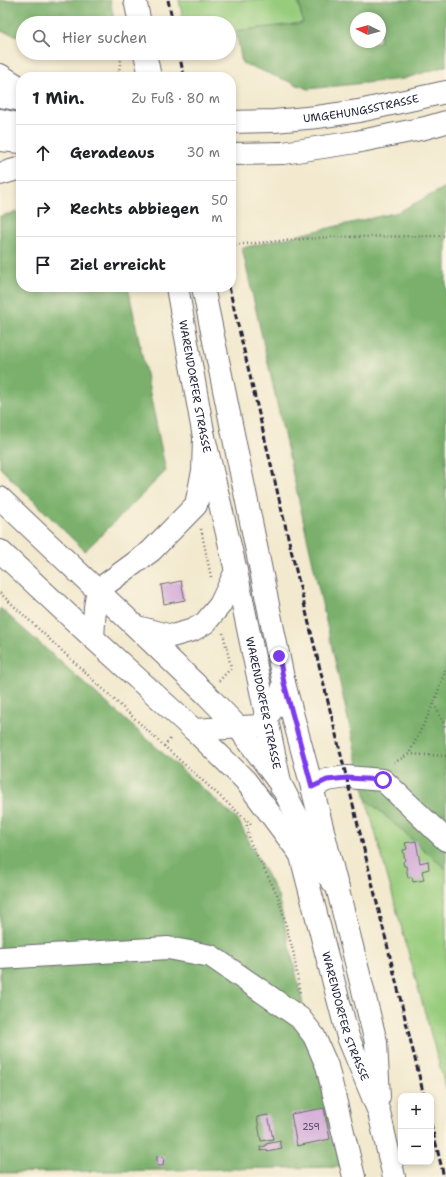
<!DOCTYPE html>
<html lang="de">
<head>
<meta charset="utf-8">
<style>
	body { margin:0; font-family:"Shantell Sans",sans-serif; background:#f2f2f2; color:#202124 }
	.controls { position:absolute; right:12px; bottom:12px; display:grid; overflow:hidden; border-radius:8px; box-shadow:0 2px 6px #0003 }
	.controls button { width:36px; height:36px; display:grid; place-items:center; padding:0; border:0; border-bottom:1px solid #e0e0e0; background:#fff; color:#202124; font:20px sans-serif }
	.compass { position:absolute; left:350px; top:12px; width:36px; height:36px; border-radius:50%; background:#fff; box-shadow:0 2px 6px #0003; rotate:275deg }
	.stop { position:absolute; width:12px; height:12px; margin:-9px; border:3px solid #7c3aed; border-radius:50%; background:#fff }
	.stop.end { background:#7c3aed; border-color:#fff; box-shadow:0 1px 4px #0008 }
	.list { margin:0; padding:0; list-style:none }
	h2 { display:flex; justify-content:space-between; align-items:center; height:52px; margin:0; padding:0 16px; font-size:17px }
	h2 small { font-size:13px; font-weight:400; color:#757577 }
	.list li { display:grid; grid-template-columns:26px 1fr auto; gap:12px; align-items:center; box-sizing:border-box; height:56px; padding:0 16px; border-top:1px solid #e0e0e0 }
	.list b { display:block; font-size:15px; white-space:nowrap }
	.list em { font-size:13px; font-style:normal; color:#757577 }
	.icon { flex:none; width:22px; height:22px; fill:none; stroke:currentColor; stroke-width:2; stroke-linecap:round; stroke-linejoin:round }
	.map { position:relative; flex:none; width:446px; height:1177px; overflow:hidden }
	.search { position:absolute; background:#fff; box-shadow:0 2px 6px #0003; left:16px; top:16px; width:220px; height:44px; display:flex; align-items:center; gap:10px; box-sizing:border-box; padding:0 14px; border-radius:22px; color:#757577; font-size:15px }
	.panel { position:absolute; background:#fff; box-shadow:0 2px 6px #0003; left:16px; top:72px; width:220px; height:220px; border-radius:16px }
	.map>svg:first-child { display:block }
	.green { fill:#98cc7d; stroke:#5d775c }
	.forest { fill:#7ab06c; stroke:#4e6954; fill-rule:evenodd }
	.building { fill:#d5afd9 }
	.lines { fill:none; stroke-linecap:round; stroke-linejoin:round }
	.minor-casing { stroke:#6b686e; stroke-width:24 }
	.major-casing { stroke:#6b686e; stroke-width:24 }
	.highway-casing { stroke:#6b686e; stroke-width:24 }
	.path { stroke:#6b686e; stroke-width:2.5; stroke-dasharray:1 3; stroke-linecap:butt }
	.minor { stroke:#fff; stroke-width:22 }
	.major { stroke:#fff; stroke-width:22 }
	.highway { stroke:#fff; stroke-width:22 }
	.rail { stroke:#22223b; stroke-width:3; stroke-dasharray:6 3; stroke-linecap:butt }
	.route { stroke:#7c3aed; stroke-width:5 }
	.labels { text-anchor:middle; dominant-baseline:central; stroke-width:3; stroke-linejoin:round; paint-order:stroke }
	.number-label { font-size:9px; fill:#4f4562 }
	.street-label { font-size:11px; fill:#22223b; stroke:#fcf5e5 }
</style>
</head>
<body>
<div class="map">
<svg width="446" height="1177" viewBox="0 0 446 1177">
	<rect width="100%" height="100%" fill="#fcf5e5"/>
	<filter id="ink" filterUnits="userSpaceOnUse"><feTurbulence type="fractalNoise" baseFrequency=".025" numOctaves="2"/><feDisplacementMap in="SourceGraphic" scale="8" xChannelSelector="R" yChannelSelector="G"/><feConvolveMatrix kernelMatrix="1 2 1 2 8 2 1 2 1" color-interpolation-filters="sRGB"/></filter>
	<filter id="wash" filterUnits="userSpaceOnUse"><feTurbulence type="fractalNoise" baseFrequency=".012" numOctaves="4" result="noise"/><feDisplacementMap in="SourceGraphic" scale="16" xChannelSelector="R" yChannelSelector="G"/><feGaussianBlur stdDeviation="0.9" result="paint"/><feColorMatrix in="noise" values="0 0 0 0 0 0 0 0 0 0 0 0 0 0 0 0 0 1.4 0 .05"/><feComposite in="paint" operator="in"/></filter>
	<g filter="url(#wash)">
		<rect width="100%" height="100%" fill="#f2e9ce"/>
		<!-- green -->
		<path class="green" d="M179,0H298L303,23L236,31L229,34V23H184Z
			M366,799L446,869V1089Z"/>
		<!-- forest -->
		<path class="forest" d="M0,0H110L115,23H23V37L0,31Z
			M298,0H446V66L403,79L308,89L242,63L236,31L303,23ZM356,18H380V42H356Z
			M446,187V869L366,799L242,248L398,212Z
			M21,211V287H128L166,471L85,551L0,468V216Z
			M0,608L238,820L278,896L341,1167L0,1173Z"/>
		<g id="blocks">
			<!-- building -->
			<path class="building" d="M181,581L185,600L164,604L161,585Z
				M416,841L420,863L428,861L429,869L422,871L424,880L413,882L412,877L408,878L406,866H404L403,862L405,860L403,850L407,849L405,843Z
				M324,1108L330,1139L297,1146L291,1114Z
				M268,1115L273,1139L261,1141L257,1117Z
				M280,1141L282,1149L267,1152V1150L261,1151L260,1147L266,1146V1144Z
				M157,1156L164,1157L163,1166H157Z"/>
		</g>
	</g>
	<g filter="url(#ink)">
		<use href="#blocks" fill-opacity="0" stroke="#6b686e" stroke-width="1"/>
		<g class="lines">
			<!-- minor casing -->
			<g class="minor-casing">
				<path id="minor" d="M312,787L327,780L347,777L383,780L446,840
					M0,958L168,948L211,956L300,1018L314,1036L327,1066L354,1177"/>
			</g>
			<!-- major casing -->
			<g class="major-casing">
				<g id="major">
					<path d="M135,0L140,23"/>
					<path d="M145,53L150,77"/>
					<path id="s1" d="M177,287L204,437L236,571L281,787"/>
					<path d="M203,287L284,683L312,787L376,1042L379,1097"/>
					<path id="s2" d="M296,837L348,1037L379,1112L394,1177"/>
				</g>
			</g>
			<!-- highway casing -->
			<g class="highway-casing">
				<g id="highway">
					<path d="M0,75L21,88"/>
					<path d="M0,96L21,100"/>
					<path d="M0,120L21,125"/>
					<path id="s3" d="M231,122L274,121L317,117L359,111L446,92"/>
					<path d="M0,140L21,142"/>
					<path d="M231,154L283,153L356,142L425,128L446,122"/>
					<path d="M0,174L21,168"/>
					<path d="M0,498L136,627L207,695L238,727L281,785L328,876L338,888"/>
					<path d="M0,551L93,638L194,730L245,780L301,855"/>
					<path d="M137,627L172,636L193,630L205,623L220,605L236,571"/>
					<path d="M93,638L95,607L98,590L151,551L196,505L203,471L204,437"/>
					<path d="M194,730L258,726L266,718L280,699L284,683"/>
				</g>
			</g>
			<!-- path -->
			<path class="path" d="M118,77L122,53
				M231,245L330,237L446,236
				M201,529L211,577
				M0,593L164,746L252,825
				M223,633L231,667
				M219,681L232,667
				M434,704L446,728
				M164,746L172,737
				M409,754L446,756
				M394,763L409,754L434,703L446,668
				M246,821L250,842L278,896L294,955L300,994"/>
			<!-- minor -->
			<use href="#minor" class="minor"/>
			<!-- major -->
			<use href="#major" class="major"/>
			<!-- highway -->
			<use href="#highway" class="highway"/>
			<!-- rail -->
			<path class="rail" d="M168,0L173,23
				M179,53L184,77
				M229,287L293,558L424,1096
				M431,1124L444,1177"/>
		</g>
	</g>
	<g class="lines" filter="url(#ink)">
		<!-- route -->
		<path class="route" d="M279,656L284,683L312,787L327,780L347,778L383,780"/>
	</g>
	<g class="labels">
		<!-- number labels -->
		<g class="number-label">
			<text x="311" y="1127">259</text>
		</g>
		<!-- street labels -->
		<g class="street-label">
			<text stroke="none"><textPath href="#s3" startOffset="131">UMGEHUNGSSTRASSE</textPath></text>
			<text stroke="none"><textPath href="#s1" startOffset="101">WARENDORFER STRASSE</textPath></text>
			<text stroke="none"><textPath href="#s1" startOffset="425">WARENDORFER STRASSE</textPath></text>
			<text stroke="none"><textPath href="#s2" startOffset="186">WARENDORFER STRASSE</textPath></text>
		</g>
	</g>
</svg>
<div class="controls">
<button>+</button>
<button>−</button>
</div>
<svg class="compass" viewBox="-18 -18 36 36"><path d="M0-13l5 13h-10z" fill="#e53935"/><path d="M0 13l5-13h-10z" fill="#757577"/></svg>
<div class="stop" style="left:383px;top:780px"></div>
<div class="stop end" style="left:279px;top:656px"></div>
<div class="search"><svg class="icon" aria-label="search" viewBox="0 0 24 24"><circle cx="10" cy="10" r="6"/><path d="M15 15l6 6"/></svg>Hier suchen</div>
<section class="panel">
<h2>1 Min.<small>Zu Fuß · 80 m</small></h2>
<ul class="list">
<li><svg class="icon" aria-label="ahead" viewBox="0 0 24 24"><path d="M12 20V5M6 11l6-6 6 6"/></svg><div><b>Geradeaus</b></div><em>30 m</em></li>
<li><svg class="icon" aria-label="right" viewBox="0 0 24 24"><path d="M7 20v-9h11M14 6l5 5-5 5"/></svg><div><b>Rechts abbiegen</b></div><em>50 m</em></li>
<li><svg class="icon" aria-label="arrive" viewBox="0 0 24 24"><path d="M6 21V4h12l-3 4 3 4H6"/></svg><div><b>Ziel erreicht</b></div></li>
</ul>
</section>
</div>
</body>
</html>
